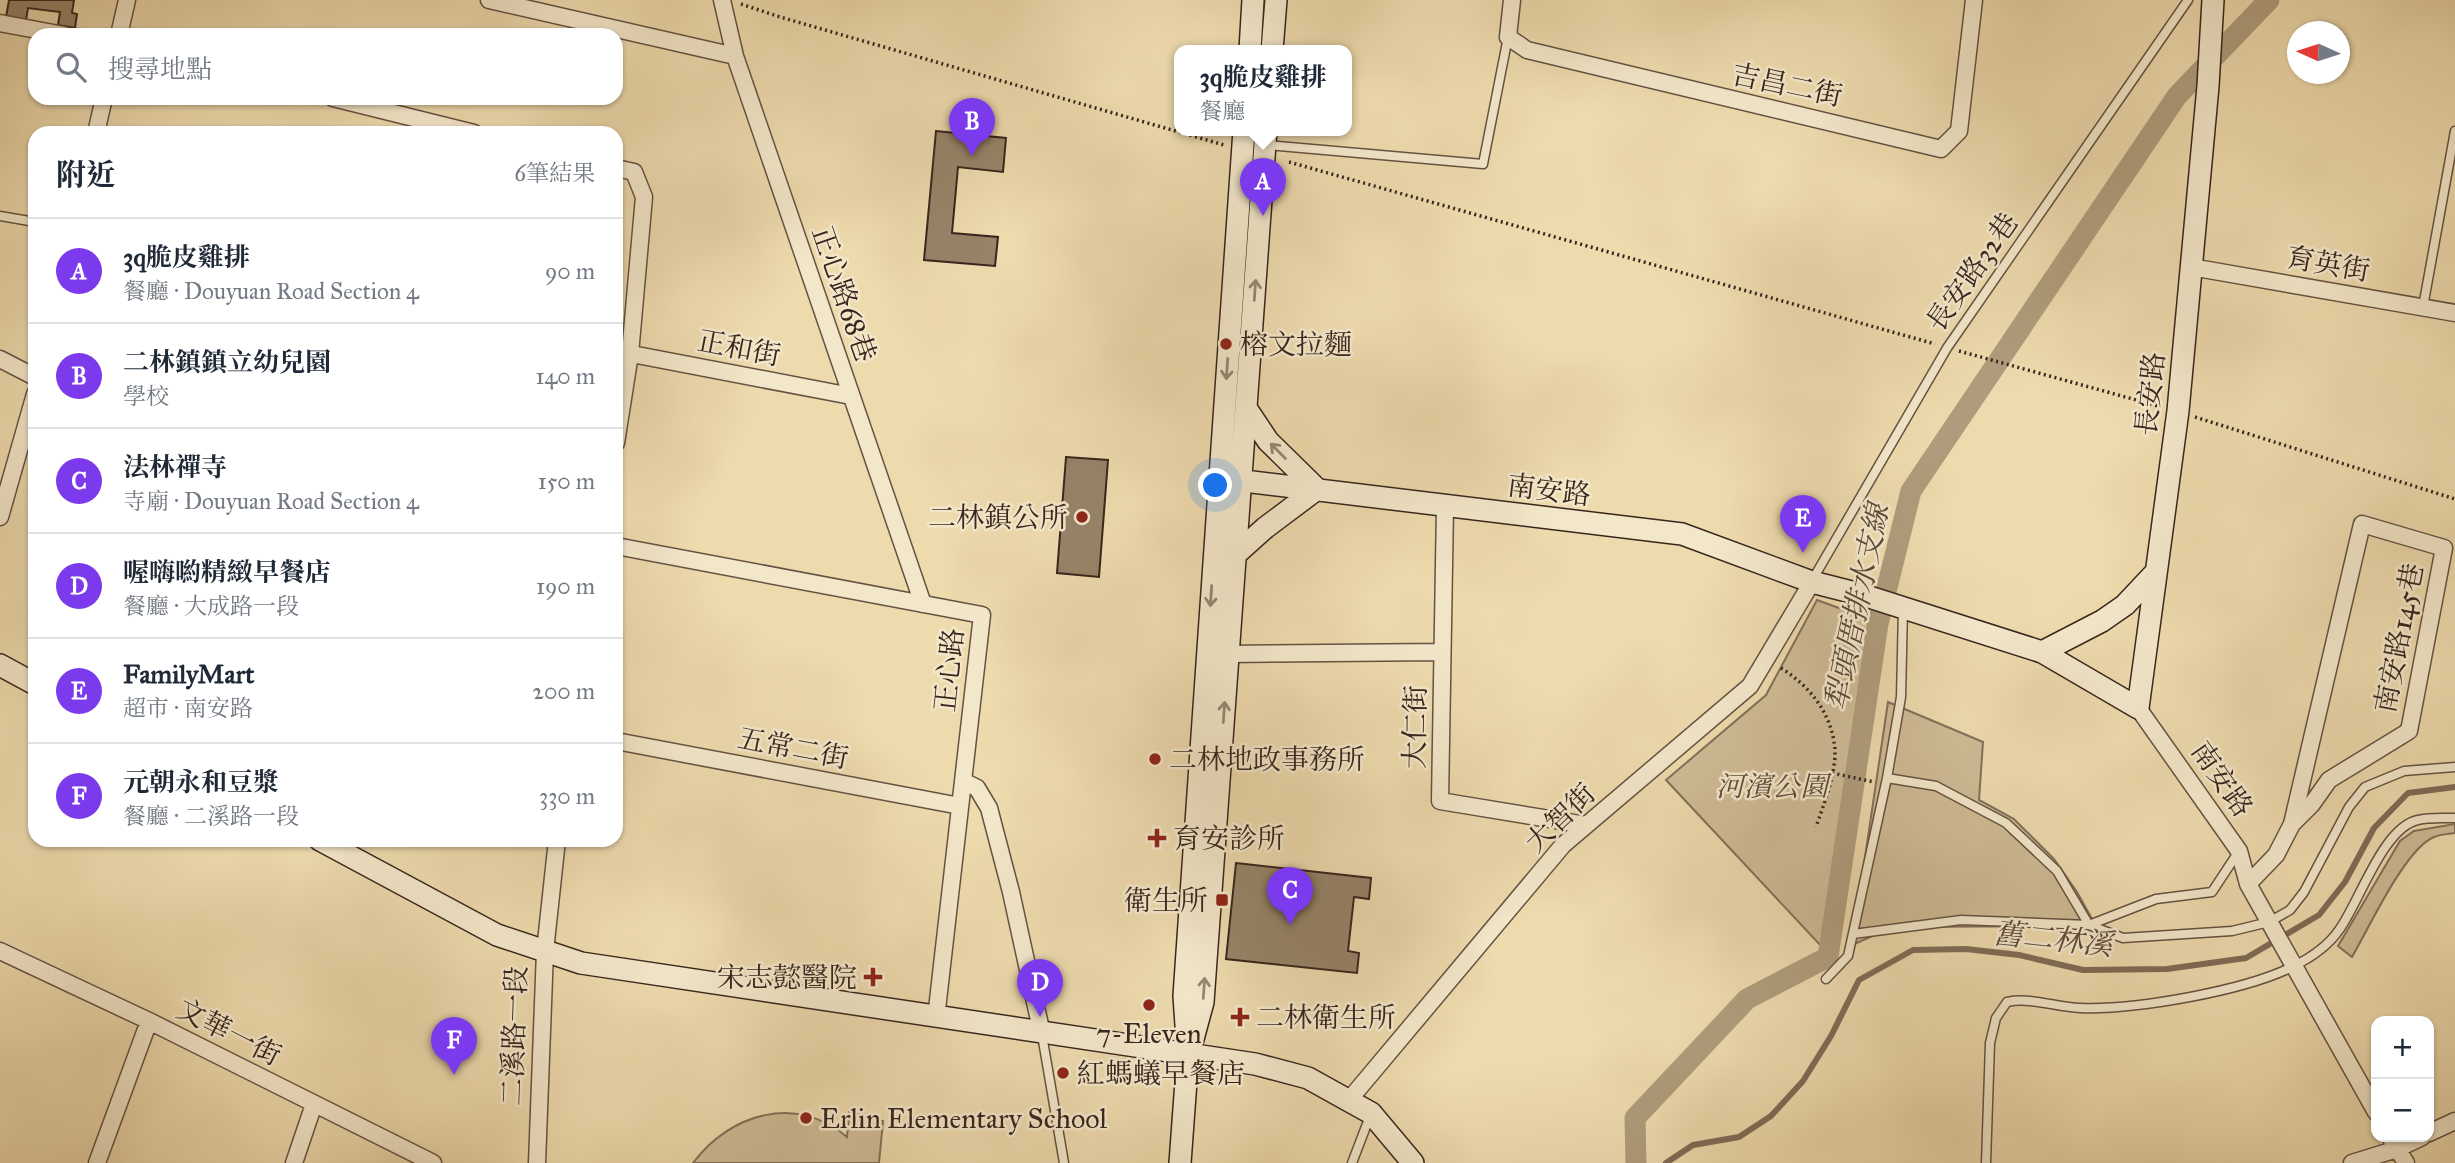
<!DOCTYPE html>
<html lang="zh-TW">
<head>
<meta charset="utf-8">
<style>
	body { margin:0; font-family:"IM FELL Great Primer","Noto Serif TC",serif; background:#f2f2f3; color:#1f2937 }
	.controls { position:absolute; right:21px; bottom:21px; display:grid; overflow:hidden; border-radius:14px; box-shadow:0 2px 5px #0004 }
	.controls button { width:63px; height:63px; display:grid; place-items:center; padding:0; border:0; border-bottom:2px solid #e0e1e3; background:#fff; color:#1f2937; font:35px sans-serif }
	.compass { position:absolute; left:2287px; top:21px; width:63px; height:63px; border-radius:50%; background:#fff; box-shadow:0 2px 5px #0004; rotate:273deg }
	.you { position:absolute; left:1216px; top:486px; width:24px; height:24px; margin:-18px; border:5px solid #fff; border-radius:50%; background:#1a73e8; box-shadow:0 0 0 10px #1a73e833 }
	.badge { display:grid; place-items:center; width:46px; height:46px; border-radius:50%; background:#7c3aed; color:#fff; font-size:23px; font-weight:700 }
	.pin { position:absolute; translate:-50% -58px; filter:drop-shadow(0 2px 4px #0008) }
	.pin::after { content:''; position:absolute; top:37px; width:24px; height:21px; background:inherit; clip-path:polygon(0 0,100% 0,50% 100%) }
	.popup { position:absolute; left:1174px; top:45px; width:178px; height:91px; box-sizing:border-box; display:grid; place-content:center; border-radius:14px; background:#fff; filter:drop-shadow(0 2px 5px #0005); font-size:23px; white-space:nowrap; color:#747a83 }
	.popup b { font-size:26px; color:#1f2937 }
	.popup::after { content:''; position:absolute; left:50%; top:100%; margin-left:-14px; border:14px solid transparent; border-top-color:#fff }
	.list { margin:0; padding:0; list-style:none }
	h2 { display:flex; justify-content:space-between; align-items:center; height:91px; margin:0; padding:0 28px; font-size:30px }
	h2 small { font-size:23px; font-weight:400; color:#747a83 }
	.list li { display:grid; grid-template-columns:46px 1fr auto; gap:21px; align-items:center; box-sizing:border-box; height:105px; padding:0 28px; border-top:2px solid #e0e1e3 }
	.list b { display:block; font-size:26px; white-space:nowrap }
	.list p { margin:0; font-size:23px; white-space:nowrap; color:#747a83 }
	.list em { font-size:23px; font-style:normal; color:#747a83 }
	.icon { flex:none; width:38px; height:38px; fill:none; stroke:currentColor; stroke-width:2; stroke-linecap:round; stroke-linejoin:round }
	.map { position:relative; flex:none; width:2455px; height:1163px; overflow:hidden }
	.search { position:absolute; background:#fff; box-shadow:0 2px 5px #0004; left:28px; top:28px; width:595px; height:77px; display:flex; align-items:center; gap:18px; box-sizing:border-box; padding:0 24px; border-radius:21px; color:#747a83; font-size:26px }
	.panel { position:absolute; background:#fff; box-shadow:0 2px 5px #0004; left:28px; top:126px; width:595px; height:721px; border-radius:21px }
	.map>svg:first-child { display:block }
	.green { fill:#cebb95; stroke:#83705a; stroke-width:2 }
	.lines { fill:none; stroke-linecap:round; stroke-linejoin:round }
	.stream { stroke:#7f6c56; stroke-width:6 }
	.canal { stroke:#af9c7c; stroke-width:21 }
	.building { fill:#968368; stroke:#38251e; stroke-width:2 }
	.lane-casing { stroke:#655242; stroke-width:11 }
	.street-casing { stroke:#655242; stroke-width:19 }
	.secondary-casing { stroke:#38251e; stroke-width:24 }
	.path { stroke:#38251e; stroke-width:3.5; stroke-dasharray:2 3.5; stroke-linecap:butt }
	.lane { stroke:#f3e7ca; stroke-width:8 }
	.street { stroke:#f3e7ca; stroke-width:16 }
	.secondary { stroke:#f3e7ca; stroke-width:21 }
	.oneway { stroke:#968674 }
	.poi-dot { fill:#8f2418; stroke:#f3e7ca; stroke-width:2.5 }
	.labels { text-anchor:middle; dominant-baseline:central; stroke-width:5; stroke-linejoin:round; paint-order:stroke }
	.street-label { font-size:28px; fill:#38251e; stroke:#f3e7ca }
	.poi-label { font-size:28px; fill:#38251e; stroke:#f3e7ca; text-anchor:start }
	.park-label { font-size:28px; font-style:italic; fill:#5e4a3c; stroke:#f3e7ca }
	.water-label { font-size:30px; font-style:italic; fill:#5c493a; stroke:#f3e7ca }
</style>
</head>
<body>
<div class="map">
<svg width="2455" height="1163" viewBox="0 0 2455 1163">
	<rect width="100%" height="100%" fill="#eddaad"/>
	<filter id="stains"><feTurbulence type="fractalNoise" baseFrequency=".00286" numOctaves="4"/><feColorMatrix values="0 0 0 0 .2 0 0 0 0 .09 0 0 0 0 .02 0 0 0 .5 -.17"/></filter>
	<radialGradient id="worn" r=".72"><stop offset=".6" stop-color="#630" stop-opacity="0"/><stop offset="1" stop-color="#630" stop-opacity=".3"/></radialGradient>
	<!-- green -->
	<path class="green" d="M1817,600L1869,619L1822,947L1666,780L1766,695Z
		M1888,702L1983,742L1979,800L2014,819L2054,859L2077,892L2096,926L1893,927L1852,945Z
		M2455,824V833C2448,834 2440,834 2434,837C2405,849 2369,928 2352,957L2338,946L2400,841L2414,831Z
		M849,1112L883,1121L879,1163H693C730,1113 797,1094 847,1137Z"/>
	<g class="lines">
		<!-- stream -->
		<path class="stream" d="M1666,1163L1693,1145L1739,1137L1771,1116L1803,1081L1831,1036L1859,980L1913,950L1966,949L2019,955L2083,970L2167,969L2246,958L2319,915L2345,882L2374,828L2408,793L2455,787"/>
		<!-- canal -->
		<path class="canal" d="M1636,1163L1635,1118L1747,999L1828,957L1878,624L1911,491L2177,96L2269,0"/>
	</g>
	<!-- building -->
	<path class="building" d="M9,0H74L72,13L77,14L75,28L58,25L60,12L28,8L26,20L6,17Z
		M936,131L1006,138L1003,172L958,167L952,233L998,237L995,266L924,260Z
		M1066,457L1108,460L1099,577L1057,573Z
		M1236,863L1371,878L1369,899L1354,897L1348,951L1359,953L1357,973L1226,959Z"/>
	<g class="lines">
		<!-- lane casing -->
		<g class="lane-casing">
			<path id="lane" d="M1267,145L1483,164L1508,37
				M0,216L35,222
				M2423,307L2455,131
				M1813,579L1947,348L2188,0
				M1903,608L1901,697L1887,778L1936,786L2006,823L2057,871L2089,925L2156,899L2212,892L2239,851
				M1853,934L1961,920L2089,925L2123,938L2232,931L2269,922L2290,910L2304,892L2349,807L2365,787L2404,771L2455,767
				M1826,979L1848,956L1887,778
				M1042,1035L1064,1163
				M1352,1163L1370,1116
				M1986,1163L1990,1043L1996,1018L2007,1002C2031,997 2056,1007 2080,1008C2135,1010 2245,991 2294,966C2310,958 2328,946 2339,930C2359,903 2383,827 2418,820C2429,817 2443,818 2455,818"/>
		</g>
		<!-- street casing -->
		<g class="street-casing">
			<path id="street" d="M489,0L735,56
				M722,0L735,56L923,604
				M1512,0L1508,37L1527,50L1941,149L1959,131L1974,0
				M0,23L64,35
				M119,35L127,0
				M333,98L474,133
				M96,133L104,98
				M616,168L634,172L644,197L630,354L616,443
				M2191,267L2455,313
				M616,351L851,396
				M0,359L35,377
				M1445,506L1440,801L1586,825
				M0,517L35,394
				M616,546L982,615L936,1018
				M1228,654L1442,652
				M2138,708L2239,851L2248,884L2376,1112
				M616,741L960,806
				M963,781L977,788L989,808L1011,892L1042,1034
				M2248,884L2276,855L2292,824L2362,524L2444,548L2409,731L2329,780L2312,804L2292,824
				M0,951L149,1021L433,1163
				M1349,1100L1563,845L1750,686L1812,582
				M2429,1133L2455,1121
				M2390,1137L2406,1163
				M97,1163L149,1021
				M294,1163L314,1104
				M537,1163L545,951L557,840
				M2352,1163L2397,1149L2422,1137"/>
		</g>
		<!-- secondary casing -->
		<g class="secondary-casing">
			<path id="secondary" d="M1250,50L1253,0
				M1272,50L1276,0
				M1219,478L1682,534L1812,582L1863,595L2042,652L2138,708L2178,411L2208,86L2213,0
				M1236,554L1265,528L1317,489L1268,441L1246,408
				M2042,652L2102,621L2125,605L2156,572
				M0,665L35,684
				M320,840L497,935L581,963L1255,1064L1308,1078L1371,1113L1413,1163
				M1193,1039L1203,1002L1266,130
				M1180,1163L1188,1054L1184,996L1244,130"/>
		</g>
		<!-- path -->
		<path class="path" d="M741,4L780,17L1224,145
			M1289,162L1935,344
			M1959,351L2158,406
			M2195,417L2455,499
			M1781,668C1808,685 1829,710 1834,742C1839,766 1824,804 1816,827
			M1832,773L1874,782"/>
		<!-- lane -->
		<use href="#lane" class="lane"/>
		<!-- street -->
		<use href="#street" class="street"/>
		<!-- secondary -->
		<use href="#secondary" class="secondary"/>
	</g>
	<!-- one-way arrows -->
	<defs><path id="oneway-shaft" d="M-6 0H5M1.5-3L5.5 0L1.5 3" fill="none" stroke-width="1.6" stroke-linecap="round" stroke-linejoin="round" transform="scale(1.75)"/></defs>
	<g class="oneway">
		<use href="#oneway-shaft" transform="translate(1255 290) rotate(-86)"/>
		<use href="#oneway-shaft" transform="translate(1227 369) rotate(94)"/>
		<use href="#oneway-shaft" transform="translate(1278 451) rotate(-135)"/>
		<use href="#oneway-shaft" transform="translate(1211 596) rotate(94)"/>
		<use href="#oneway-shaft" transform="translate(1224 712) rotate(-86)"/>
		<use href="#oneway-shaft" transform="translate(1204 988) rotate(-86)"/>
	</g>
	<!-- markers -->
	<g class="poi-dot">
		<circle cx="1226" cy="344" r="7"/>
		<circle cx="1082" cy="517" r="7"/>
		<circle cx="1155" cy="759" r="7"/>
		<path d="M1153.5 827.5h7v7h7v7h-7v7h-7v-7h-7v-7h7z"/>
		<rect x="1215" y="893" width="14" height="14" rx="3.5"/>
		<path d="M869.5 966.5h7v7h7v7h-7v7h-7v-7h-7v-7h7z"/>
		<circle cx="1149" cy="1005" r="7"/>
		<path d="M1236.5 1006.5h7v7h7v7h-7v7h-7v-7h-7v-7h7z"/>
		<circle cx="1063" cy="1073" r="7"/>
		<circle cx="806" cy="1118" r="7"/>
	</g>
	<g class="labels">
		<!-- street labels -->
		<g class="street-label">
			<text transform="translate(1787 85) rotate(12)">吉昌二街</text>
			<text transform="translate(2328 264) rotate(10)">育英街</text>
			<text transform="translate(1972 272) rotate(-55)">長安路32巷</text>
			<text transform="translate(844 294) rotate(71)">正心路68巷</text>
			<text transform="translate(739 348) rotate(11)">正和街</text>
			<text transform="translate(2150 394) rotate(-84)">長安路</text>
			<text transform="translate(1549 490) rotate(7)">南安路</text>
			<text transform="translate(2399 638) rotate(-79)">南安路145巷</text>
			<text transform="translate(949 670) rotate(-84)">正心路</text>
			<text transform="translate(1415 727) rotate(-89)">大仁街</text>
			<text transform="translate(793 748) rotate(11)">五常二街</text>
			<text transform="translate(2222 779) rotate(55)">南安路</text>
			<text transform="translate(1560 818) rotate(-44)">大智街</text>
			<text transform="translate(229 1032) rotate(27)">文華一街</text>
			<text transform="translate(514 1036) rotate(-88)">二溪路一段</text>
		</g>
		<!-- poi labels -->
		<g class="poi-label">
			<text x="1240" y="344">榕文拉麵</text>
			<text x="1068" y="517" text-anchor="end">二林鎮公所</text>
			<text x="1169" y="759">二林地政事務所</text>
			<text x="1173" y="838">育安診所</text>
			<text x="1208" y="900" text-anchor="end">衛生所</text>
			<text x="857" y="977" text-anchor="end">宋志懿醫院</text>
			<text x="1256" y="1017">二林衛生所</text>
			<text x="1149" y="1033" text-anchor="middle">7-Eleven</text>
			<text x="1077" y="1073">紅螞蟻早餐店</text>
			<text x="820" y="1118">Erlin Elementary School</text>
		</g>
		<!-- park labels -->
		<g class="park-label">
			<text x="1772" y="786">河濱公園</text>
		</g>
		<!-- water labels -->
		<g class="water-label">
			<text transform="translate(1857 607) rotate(-78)">犁頭厝排水支線</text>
			<text transform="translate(2053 939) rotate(6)">舊二林溪</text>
		</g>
	</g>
	<rect width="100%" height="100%" filter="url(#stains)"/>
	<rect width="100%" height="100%" fill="url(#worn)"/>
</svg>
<div class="controls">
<button>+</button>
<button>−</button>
</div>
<svg class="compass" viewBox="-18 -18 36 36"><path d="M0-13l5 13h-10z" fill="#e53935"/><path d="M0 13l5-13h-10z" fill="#747a83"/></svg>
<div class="you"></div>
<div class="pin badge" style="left:1263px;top:216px">A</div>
<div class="popup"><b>3q脆皮雞排</b>餐廳</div>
<div class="pin badge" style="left:972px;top:156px">B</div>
<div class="pin badge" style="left:1290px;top:925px">C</div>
<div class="pin badge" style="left:1040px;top:1017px">D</div>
<div class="pin badge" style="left:1803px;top:553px">E</div>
<div class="pin badge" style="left:454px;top:1075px">F</div>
<div class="search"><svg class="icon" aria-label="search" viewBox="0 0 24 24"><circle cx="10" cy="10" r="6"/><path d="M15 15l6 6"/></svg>搜尋地點</div>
<section class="panel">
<h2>附近<small>6筆結果</small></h2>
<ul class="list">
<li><span class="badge">A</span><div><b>3q脆皮雞排</b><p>餐廳 · Douyuan Road Section 4</p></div><em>90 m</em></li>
<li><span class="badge">B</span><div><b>二林鎮鎮立幼兒園</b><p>學校</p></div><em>140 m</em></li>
<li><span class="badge">C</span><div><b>法林禪寺</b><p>寺廟 · Douyuan Road Section 4</p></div><em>150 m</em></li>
<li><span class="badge">D</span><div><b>喔嗨喲精緻早餐店</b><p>餐廳 · 大成路一段</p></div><em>190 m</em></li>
<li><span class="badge">E</span><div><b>FamilyMart</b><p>超市 · 南安路</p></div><em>200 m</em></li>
<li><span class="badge">F</span><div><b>元朝永和豆漿</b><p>餐廳 · 二溪路一段</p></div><em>330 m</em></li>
</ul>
</section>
</div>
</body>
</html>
